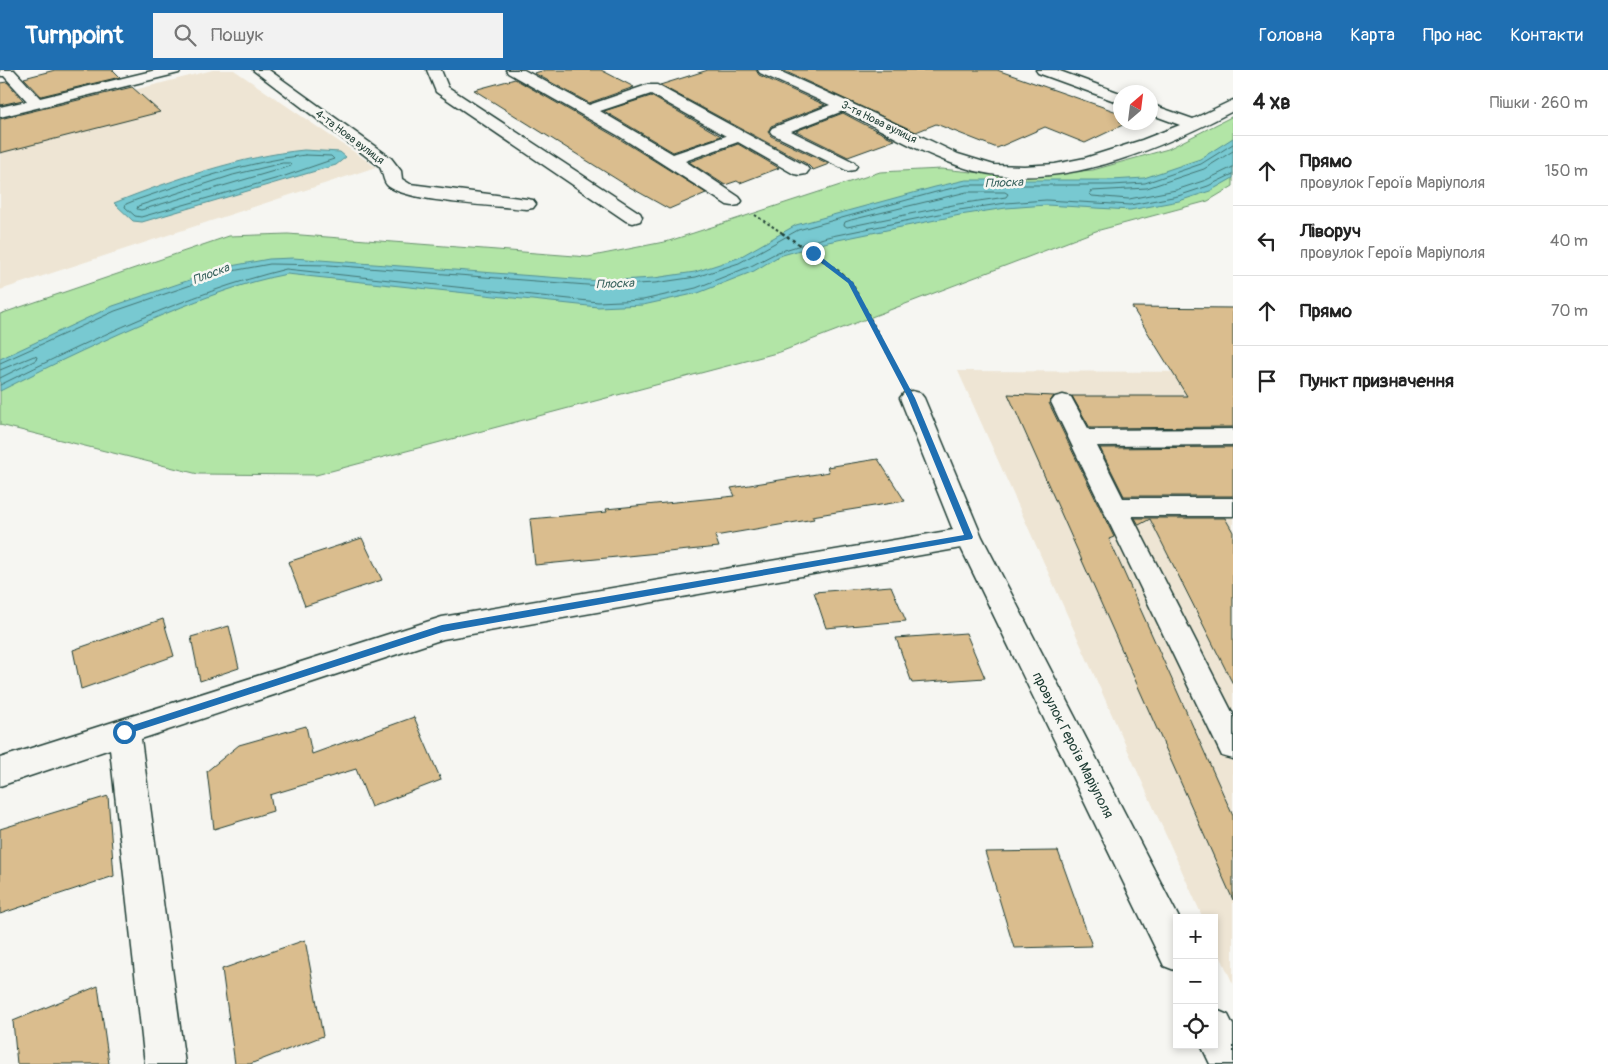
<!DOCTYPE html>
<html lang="uk">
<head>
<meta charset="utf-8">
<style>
	body { margin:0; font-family:Pangolin,sans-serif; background:#f2f2f2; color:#222 }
	.controls { position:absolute; right:15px; bottom:15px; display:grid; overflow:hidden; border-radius:0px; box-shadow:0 2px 8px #0003 }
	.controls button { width:45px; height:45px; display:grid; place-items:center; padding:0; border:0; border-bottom:1px solid #e0e0e0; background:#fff; color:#222; font:25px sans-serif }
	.compass { position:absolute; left:1113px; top:15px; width:45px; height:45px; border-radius:50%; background:#fff; box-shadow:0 2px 8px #0003; rotate:28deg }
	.stop { position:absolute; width:15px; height:15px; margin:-11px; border:4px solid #1f6fb2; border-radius:50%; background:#fff }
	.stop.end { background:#1f6fb2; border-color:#fff; box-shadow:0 1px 5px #0008 }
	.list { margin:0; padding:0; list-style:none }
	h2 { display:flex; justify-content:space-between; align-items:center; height:65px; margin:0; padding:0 20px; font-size:21px }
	h2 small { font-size:16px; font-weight:400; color:#767676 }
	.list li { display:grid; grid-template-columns:32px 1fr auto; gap:15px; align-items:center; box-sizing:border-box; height:70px; padding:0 20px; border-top:1px solid #e0e0e0 }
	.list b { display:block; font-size:19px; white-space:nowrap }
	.list p { margin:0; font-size:16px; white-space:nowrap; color:#767676 }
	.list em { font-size:16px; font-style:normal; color:#767676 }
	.icon { flex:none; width:28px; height:28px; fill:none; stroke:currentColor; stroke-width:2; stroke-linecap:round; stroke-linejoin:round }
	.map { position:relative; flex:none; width:1233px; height:994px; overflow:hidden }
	header { display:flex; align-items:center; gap:30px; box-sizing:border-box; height:70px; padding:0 25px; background:#1f6fb2; color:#fff }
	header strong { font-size:24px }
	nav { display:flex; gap:28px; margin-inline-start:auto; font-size:18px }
	.search { width:350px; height:45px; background:#f2f2f2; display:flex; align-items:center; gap:12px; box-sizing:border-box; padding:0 18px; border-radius:0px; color:#767676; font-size:19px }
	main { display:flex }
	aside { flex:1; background:#fff }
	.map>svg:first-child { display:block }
	.built { fill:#eee5d4 }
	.green { fill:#b2e5a6; stroke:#68916d }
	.water { fill:#78c9d1; stroke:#549192 }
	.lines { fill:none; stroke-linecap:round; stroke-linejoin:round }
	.shore { stroke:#437573; stroke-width:1 }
	.building { fill:#dabd8e; stroke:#1f3d34 }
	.minor-casing { stroke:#1f3d34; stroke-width:3 }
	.path-far1 { stroke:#1f3d34; stroke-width:2; stroke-dasharray:2.5 2.5; stroke-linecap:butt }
	.path { stroke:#1f3d34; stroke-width:2.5; stroke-dasharray:3 3; stroke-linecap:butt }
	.minor { fill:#f6f6f2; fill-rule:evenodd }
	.route { fill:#1f6fb2 }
	.labels { text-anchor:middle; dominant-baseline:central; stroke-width:5; stroke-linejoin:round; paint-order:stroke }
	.far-street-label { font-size:11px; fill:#1f3d34; stroke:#f6f6f2 }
	.far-water-label { font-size:12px; font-style:italic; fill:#35605b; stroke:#f6f6f2 }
	.street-label { font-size:14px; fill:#1f3d34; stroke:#f6f6f2 }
</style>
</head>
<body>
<header>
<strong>Turnpoint</strong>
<div class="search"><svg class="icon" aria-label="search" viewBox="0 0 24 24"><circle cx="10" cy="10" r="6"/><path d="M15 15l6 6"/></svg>Пошук</div>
<nav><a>Головна</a><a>Карта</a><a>Про нас</a><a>Контакти</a></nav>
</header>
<main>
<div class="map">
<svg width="1233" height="994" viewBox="0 0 1233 994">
	<rect width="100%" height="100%" fill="#f6f6f2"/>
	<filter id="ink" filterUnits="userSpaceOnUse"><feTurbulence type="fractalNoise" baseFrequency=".02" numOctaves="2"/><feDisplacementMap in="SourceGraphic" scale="10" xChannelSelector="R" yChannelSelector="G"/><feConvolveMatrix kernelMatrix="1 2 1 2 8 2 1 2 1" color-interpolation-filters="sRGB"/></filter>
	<g filter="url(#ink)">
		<!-- built -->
		<path class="built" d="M213,0H234L376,97L0,220V54Z
			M958,301L1233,302V914L1214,872V848H1203Z"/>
		<!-- green -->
		<path class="green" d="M1233,46V116L1208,131L1096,161L780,282L316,405L198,404L0,355V244L229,166L288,164L588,187L669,171L880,102L941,99L1013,106L1093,100L1168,79Z"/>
		<!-- water -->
		<path class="water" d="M1233,68V108L1210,121L1179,131L1130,140L1046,135L1006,138L960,145L828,172L779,186L754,201L698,223L643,235L598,237L287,204C245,212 206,227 167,243C110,267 55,293 0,321V289L113,236L231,196L269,189L293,188L601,211L654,208L695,202L738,188L796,155L935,117L966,110H1112L1144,108L1200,89Z
			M304,80L340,82L346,87L336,95L142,152L133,151L114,133C171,110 243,86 304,80Z"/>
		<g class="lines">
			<!-- shore -->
			<path class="shore" d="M1233,81L1204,99L1147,118L1092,121L1090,124L1092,126L1129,129L1176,120L1206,110L1233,97
				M305,85L331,86L334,89L282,107L141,147L135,146L125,137L126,134L136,130C192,111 246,92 305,85Z
				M283,93H290L291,96L141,140L137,139L138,136L233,105Z
				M967,122H1005L1008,124L1006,127L958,134L847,157L844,155L845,152L851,150Z
				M0,293L115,241L232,201L270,194L329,195L600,216L655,213L696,207L739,193L798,160L936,122L966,115H1112L1145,113L1201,94L1233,74
				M0,300L34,286L37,287L36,290L0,308
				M0,315C93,269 185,224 286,199L598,232L643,230L696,218L751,196L778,182L827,167L959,140L1006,133L1046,130L1130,135L1178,126L1208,116L1233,104"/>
		</g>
		<!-- building -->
		<path class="building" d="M55,0H113L120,7L41,26L24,8Z
			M546,0H601L634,17L589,33L534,3Z
			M708,0H756L759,5L825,35L771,56L768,62L771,66L829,94L813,100L807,94L660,15Z
			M782,0H997L1120,43V52H1129L1085,73L1045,57L997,78L936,54L916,62Z
			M515,9L618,68L706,123L669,139L626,115L474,20Z
			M7,12L23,30L0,35V13Z
			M132,17L160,42L0,83V49Z
			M651,26L721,66L673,82L604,41Z
			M843,43L856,50L895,70L848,87L796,61Z
			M738,74L779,98L740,113L737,111L725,115L689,92Z
			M1132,237L1233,238V357L1090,358L1072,326H1187Z
			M1008,324L1054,326L1049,333L1114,467L1109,469L1233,746V830Z
			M1233,377V426H1124L1100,378Z
			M878,389L905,431L812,446L814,449L715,466L719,477L535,495L530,449L607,442L606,439L735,426L731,418L829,402L827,397Z
			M1135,448H1225L1233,462V614L1150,449L1139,455Z
			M362,468L382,510L305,536L288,492Z
			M891,516L906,551L826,558L814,522Z
			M163,549L174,586L81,619L73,580Z
			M229,556L239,598L200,611L191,567Z
			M966,563L985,608L912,613L896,568Z
			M414,647L441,710L371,737L356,699L270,725L273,741L214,759L207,701L239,675L306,656L312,684Z
			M108,726L114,806L0,844V759Z
			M1058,781L1092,876L1014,878L985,782Z
			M305,870L323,966L250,994H235L222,899Z
			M98,916L109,994H17L13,951Z"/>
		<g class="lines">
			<!-- minor casing -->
			<g class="minor-casing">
				<path id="minor" d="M0,0H14L40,28L156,0H181L179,3L0,47V37L27,31L4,6H0Z
					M253,0H269L391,88L401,101L402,109L410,114L527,129L533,130L536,134L533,138L527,139C498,136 408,132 388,116C382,111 384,102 379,96Z
					M427,0H441L448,17L640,143L642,147L640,151L633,153L626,151L436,22Z
					M506,0H524L589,35L647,15H657L806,96L809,100L806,104L800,105L794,104L738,72L685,91L739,127L742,131L739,135L733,136L727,135L619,66L508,3ZM651,24L726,66L673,84L600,41Z
					M758,0H777L877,45L958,84L994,95L1024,96L1055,94L1085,88L1142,70L1180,55L1150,44V34L1193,49L1233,30V41C1155,81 1048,128 959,96C918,82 881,59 843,41L791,61L854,92L857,96L854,100L848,101L772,64L770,61L772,58L830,35L760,3Z
					M1036,0H1057L1120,23V33L1038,3Z
					M912,321L920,323L924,328L982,467L1179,848H1177V901L1164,896L961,478L443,569L141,669L185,994H145L110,679L0,716V688L442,547L953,460L900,328L904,323Z
					M1063,325L1071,327L1089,360L1233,359V375L1097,376L1123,428H1233V446H1132L1233,644V689L1222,686L1051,332L1055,327Z
					M1214,939L1228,945L1233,955V994H1210L1201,975H1214Z"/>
			</g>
			<!-- path-far1 -->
			<path class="path-far1" d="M755,145L784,164"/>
			<!-- path -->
			<path class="path" d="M782,163L836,199L851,212L899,304"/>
			<!-- minor -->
			<use href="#minor" class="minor"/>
		</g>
	</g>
	<!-- route -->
	<path class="route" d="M811,182H815L853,212L915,328L973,467L972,469L442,562L124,665L121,664L119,662L124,658L442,555L964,465L908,328L848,213L811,185Z"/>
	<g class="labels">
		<!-- far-street labels -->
		<g class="far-street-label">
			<text transform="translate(879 52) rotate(26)">3-тя Нова вулиця</text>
			<text transform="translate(350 67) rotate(37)">4-та Нова вулиця</text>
		</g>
		<!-- far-water labels -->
		<g class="far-water-label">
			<text transform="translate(1004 113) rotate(-2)">Плоска</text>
			<text transform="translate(211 204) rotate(-21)">Плоска</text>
			<text transform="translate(615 214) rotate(-2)">Плоска</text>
		</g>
		<!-- street labels -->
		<g class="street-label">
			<text transform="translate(1073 675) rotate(63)">провулок Героїв Маріуполя</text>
		</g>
	</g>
</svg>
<div class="controls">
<button>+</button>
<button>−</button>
<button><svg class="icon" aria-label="locate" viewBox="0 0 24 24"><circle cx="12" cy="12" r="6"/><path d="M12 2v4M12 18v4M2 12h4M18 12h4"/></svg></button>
</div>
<svg class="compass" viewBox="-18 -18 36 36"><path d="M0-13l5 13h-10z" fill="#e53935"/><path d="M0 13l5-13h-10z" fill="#767676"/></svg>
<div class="stop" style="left:124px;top:662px"></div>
<div class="stop end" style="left:813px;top:183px"></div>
</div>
<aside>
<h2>4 хв<small>Пішки · 260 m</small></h2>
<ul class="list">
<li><svg class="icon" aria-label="ahead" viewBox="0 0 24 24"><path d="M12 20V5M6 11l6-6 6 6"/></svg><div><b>Прямо</b><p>провулок Героїв Маріуполя</p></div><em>150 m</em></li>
<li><svg class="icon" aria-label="left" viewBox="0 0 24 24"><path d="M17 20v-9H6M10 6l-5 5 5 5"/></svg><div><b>Ліворуч</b><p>провулок Героїв Маріуполя</p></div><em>40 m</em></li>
<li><svg class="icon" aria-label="ahead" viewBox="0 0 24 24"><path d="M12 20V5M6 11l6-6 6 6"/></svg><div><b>Прямо</b></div><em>70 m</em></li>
<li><svg class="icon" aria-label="arrive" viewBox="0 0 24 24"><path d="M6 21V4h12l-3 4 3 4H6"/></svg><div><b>Пункт призначення</b></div></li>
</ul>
</aside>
</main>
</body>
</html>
